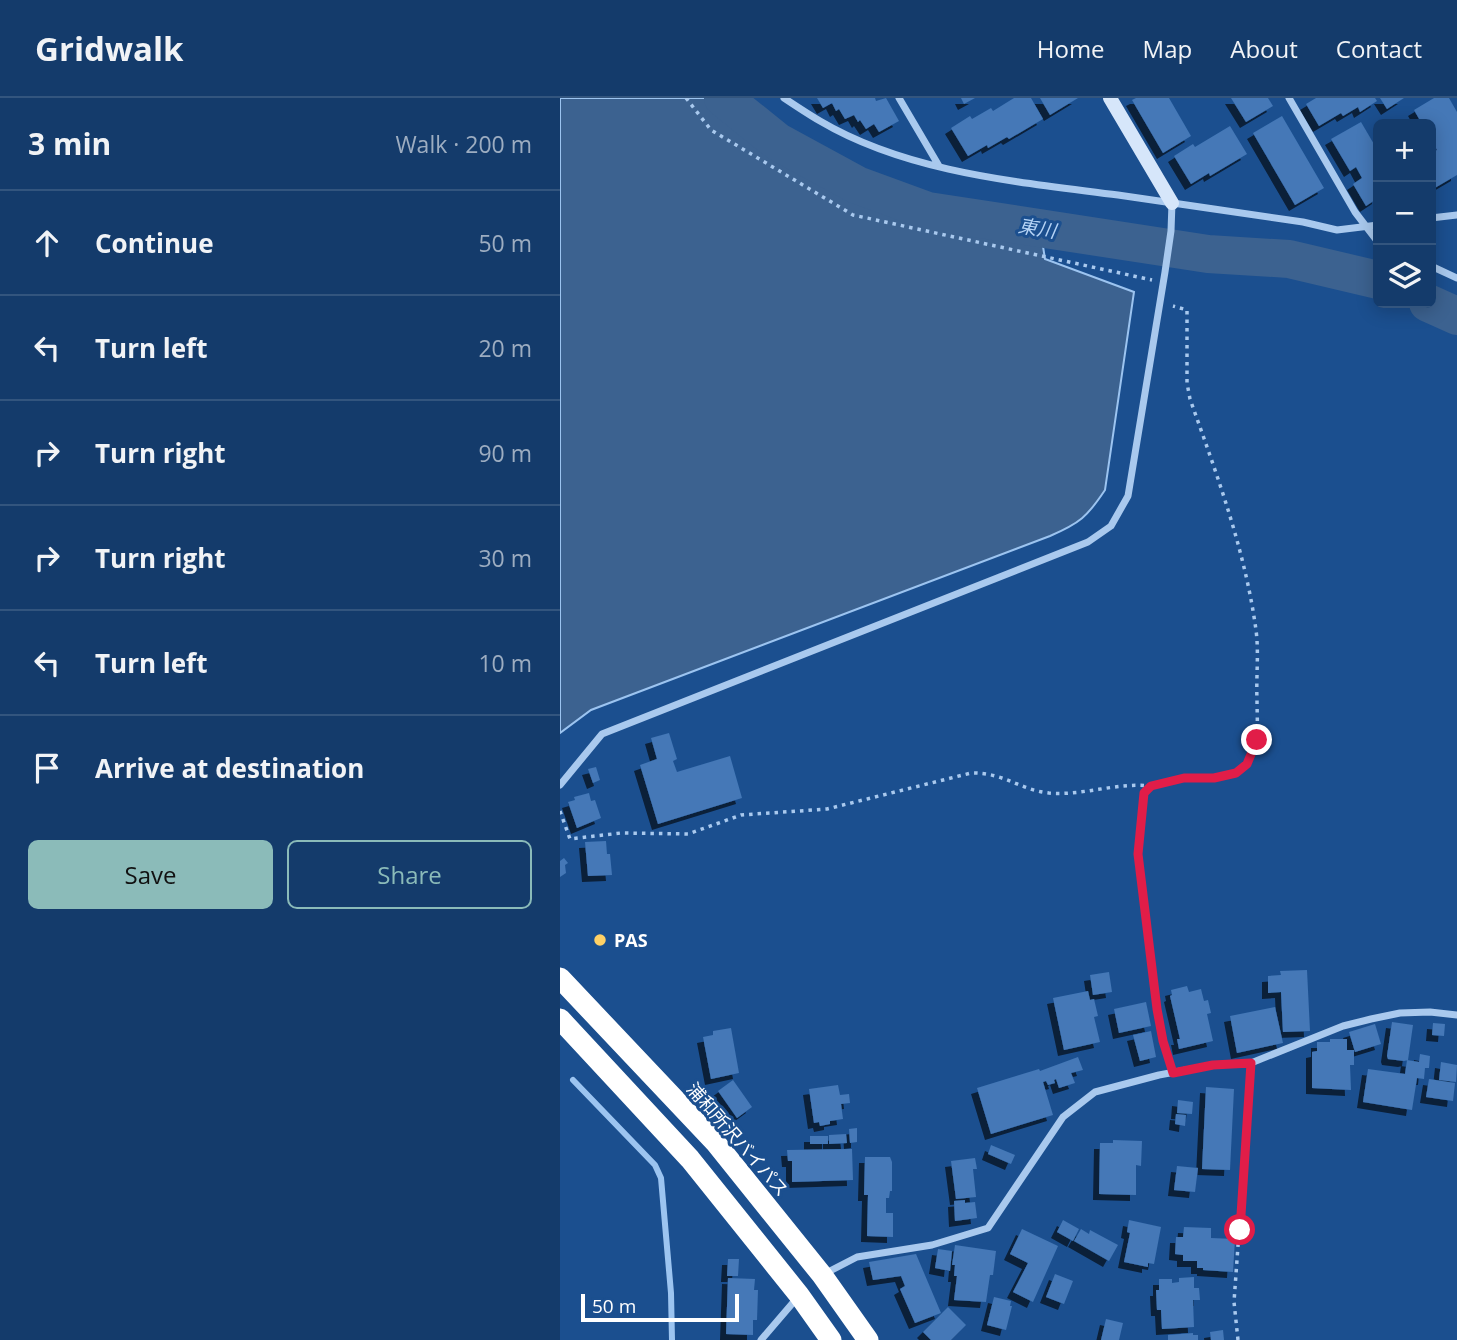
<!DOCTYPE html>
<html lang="en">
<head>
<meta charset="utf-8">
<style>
	body { margin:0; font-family:"Open Sans","Noto Sans JP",sans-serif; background:#1d4271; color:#f1f3f6 }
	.controls { position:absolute; right:21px; top:21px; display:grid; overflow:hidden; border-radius:10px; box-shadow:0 4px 18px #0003 }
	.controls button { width:63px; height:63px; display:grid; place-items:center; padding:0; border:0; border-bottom:2px solid #33557e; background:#143b6b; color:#f1f3f6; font:35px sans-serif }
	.scale { position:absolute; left:21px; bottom:18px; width:158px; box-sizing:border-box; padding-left:7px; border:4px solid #fff; border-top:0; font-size:19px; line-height:24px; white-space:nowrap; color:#fff; -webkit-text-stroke:5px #1b4f8f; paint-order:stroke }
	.stop { position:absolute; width:21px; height:21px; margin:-16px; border:5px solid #e11d48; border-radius:50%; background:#fff }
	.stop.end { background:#e11d48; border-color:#fff; box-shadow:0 2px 7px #0008 }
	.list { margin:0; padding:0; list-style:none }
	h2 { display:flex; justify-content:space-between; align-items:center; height:91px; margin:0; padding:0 28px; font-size:30px }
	h2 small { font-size:23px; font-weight:400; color:#9dadc1 }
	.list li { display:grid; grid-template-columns:46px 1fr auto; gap:21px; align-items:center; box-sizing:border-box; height:105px; padding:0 28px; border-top:2px solid #33557e }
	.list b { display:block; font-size:26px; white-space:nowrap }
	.list em { font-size:23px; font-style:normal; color:#9dadc1 }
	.actions { display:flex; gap:14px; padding:21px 28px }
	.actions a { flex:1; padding:16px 0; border:2px solid #8bbbb9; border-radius:10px; text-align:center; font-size:24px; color:#8bbbb9 }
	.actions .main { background:#8bbbb9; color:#111 }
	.icon { flex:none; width:38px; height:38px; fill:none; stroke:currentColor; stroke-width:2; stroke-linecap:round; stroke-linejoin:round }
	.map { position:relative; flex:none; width:897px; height:1242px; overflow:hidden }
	header { display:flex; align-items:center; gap:42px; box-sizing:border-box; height:98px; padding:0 35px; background:#143b6b; border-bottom:2px solid #33557e }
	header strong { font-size:33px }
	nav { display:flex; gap:38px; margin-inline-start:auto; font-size:24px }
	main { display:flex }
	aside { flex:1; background:#143b6b }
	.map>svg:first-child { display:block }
	.water { fill:#3c6290; stroke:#9cc4f0; stroke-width:2 }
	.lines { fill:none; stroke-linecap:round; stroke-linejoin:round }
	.stream { stroke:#9cc4f0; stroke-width:6 }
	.river { stroke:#3c6290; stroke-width:38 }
	.building { fill:#4478b7; filter:url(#shadow) }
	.path { stroke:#a9c9ee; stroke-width:3.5; stroke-dasharray:3.5 5; stroke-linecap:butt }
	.street { stroke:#a9c9ee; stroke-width:7 }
	.secondary { stroke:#d6e6fa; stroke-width:14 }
	.highway { stroke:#fff; stroke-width:21 }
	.route { stroke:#e11d48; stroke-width:9 }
	.poi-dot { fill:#ffd166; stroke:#1b4f8f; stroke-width:2.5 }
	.labels { text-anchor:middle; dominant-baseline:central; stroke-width:6; stroke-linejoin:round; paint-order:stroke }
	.poi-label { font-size:18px; font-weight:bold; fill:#fff; stroke:#1b4f8f; text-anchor:start }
	.street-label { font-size:18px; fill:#fff; stroke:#1b4f8f }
	.water-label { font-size:19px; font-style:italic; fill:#b5d3f5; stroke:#1b4f8f }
</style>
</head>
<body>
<header>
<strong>Gridwalk</strong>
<nav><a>Home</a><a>Map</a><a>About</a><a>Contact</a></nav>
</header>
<main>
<aside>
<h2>3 min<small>Walk · 200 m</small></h2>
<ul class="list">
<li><svg class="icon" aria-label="ahead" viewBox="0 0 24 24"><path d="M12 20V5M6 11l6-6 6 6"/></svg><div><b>Continue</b></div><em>50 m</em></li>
<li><svg class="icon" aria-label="left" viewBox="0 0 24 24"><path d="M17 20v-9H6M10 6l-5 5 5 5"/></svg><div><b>Turn left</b></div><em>20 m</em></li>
<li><svg class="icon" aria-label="right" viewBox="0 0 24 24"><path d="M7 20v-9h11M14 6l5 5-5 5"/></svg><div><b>Turn right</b></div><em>90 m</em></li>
<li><svg class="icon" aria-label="right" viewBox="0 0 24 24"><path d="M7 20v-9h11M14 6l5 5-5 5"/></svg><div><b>Turn right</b></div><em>30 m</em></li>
<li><svg class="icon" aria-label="left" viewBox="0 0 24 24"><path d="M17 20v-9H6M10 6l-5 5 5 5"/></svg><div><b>Turn left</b></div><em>10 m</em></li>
<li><svg class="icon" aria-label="arrive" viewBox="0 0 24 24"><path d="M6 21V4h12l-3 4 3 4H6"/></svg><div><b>Arrive at destination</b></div></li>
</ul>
<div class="actions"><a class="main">Save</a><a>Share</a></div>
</aside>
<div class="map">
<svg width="897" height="1242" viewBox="0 0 897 1242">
	<defs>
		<filter id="shadow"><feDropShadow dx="-6" dy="6" stdDeviation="0" flood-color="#0009"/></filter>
	</defs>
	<rect width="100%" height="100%" fill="#1b4f8f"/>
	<!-- water -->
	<path class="water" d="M0,0H150L225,60L279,91L386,128L482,142L485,161L574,194L545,392C527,419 520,425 490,438L31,612L0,635Z"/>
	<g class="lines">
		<!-- stream -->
		<path class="stream" d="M13,982L95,1067L101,1080L111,1195L112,1242"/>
		<!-- river -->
		<path class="river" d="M163,0L218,44L297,87L368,113L648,156L729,161L818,182
			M868,205L897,218"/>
	</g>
	<!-- building -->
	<path class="building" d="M257,0H315L316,3L326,0L339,23L319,34L314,26L306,31L300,22L298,24L294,17L285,21L279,11L276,13L272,5L263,10Z
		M401,0H415L404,6Z
		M454,0H471L483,21L449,41L447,39L428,50L427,47L408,58L391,30L410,18L412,21L431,10L433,13Z
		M480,0H518L490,17Z
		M576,0H609L631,38L603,55L572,2Z
		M671,0H708L713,8L686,24Z
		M756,0H815L817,3L800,14L798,9L783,18L781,15L759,28L746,6Z
		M820,0H844L827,11Z
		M874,0H889L897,14V77L873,91L871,87V55L877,52L871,41V26H862L854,12Z
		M722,18L764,90L735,107L693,35Z
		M801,24L818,53V100L806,108L793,86L802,80L796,69L790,73L771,41Z
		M670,28L687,56L650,78L649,75L631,86L614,58L633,46L635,49Z
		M109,635L117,661L113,663L117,674L170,658L182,700L98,726L80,667L97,661L91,640Z
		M36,669L40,682L33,685L28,671Z
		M29,695L31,703L35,702L41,720L17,730L8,704L15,702L14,699Z
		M46,743L47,756H50L52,777L28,778L25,744Z
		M4,760L8,765L5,767L6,775L0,779V763Z
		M747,872L750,933L723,934L721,894L708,895V878L721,877L720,873Z
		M549,874L552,894L533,897L530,877Z
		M627,888L629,894L641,891L644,903L648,902L651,915L647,916L653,943L619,951L617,941H620L610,898L612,897L611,892Z
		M528,893L530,902L534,901L538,918L534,919L540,944L504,952L493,900Z
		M586,904L591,928L559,935L554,911Z
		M715,909L723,945L677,955L670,918Z
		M832,924L853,927L848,962L844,963L828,961L827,958Z
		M873,925L885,926L884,938L872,937Z
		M815,926L821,946L795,954L789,934Z
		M171,930L179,975L151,981L143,939L153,937V933Z
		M591,933L596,959L580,963L573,937Z
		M770,941H787V952H794V967H790L791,992L752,990V954L757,953V944H770Z
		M860,956L870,958L869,970H865L864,981L857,980L852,1012L803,1004L808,971L845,976L847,962L859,964Z
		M518,959L523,972L511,975L515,985L499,990L496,981L494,982L495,985L488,987L486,983L483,984L493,1017L431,1036L417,990L479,971L480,973Z
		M881,964L897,967L896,984L879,982Z
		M869,981L895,985L893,1003L866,999Z
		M173,982L192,1009L177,1020L158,993Z
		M278,987L280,997L289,996L290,1005L281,1006L283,1021L270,1023V1026L260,1028L259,1024L254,1025L249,991Z
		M646,989L674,991L670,1072L642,1071Z
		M618,1002L633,1004L632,1016L617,1015Z
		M616,1016L626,1017L625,1028L615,1026Z
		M297,1030V1044L290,1045L289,1031Z
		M286,1036L287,1045L269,1046V1037Z
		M250,1038H268V1046H250Z
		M553,1042L582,1043L581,1068L576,1067V1097L539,1096L540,1045H553Z
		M431,1047L455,1057L451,1066L428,1056Z
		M292,1051L293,1082L232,1084V1063H228L227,1052Z
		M305,1059H330L332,1064V1093H330L329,1100H326V1115H333V1139L307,1138L308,1097H304Z
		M415,1060L417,1071H413L416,1099L396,1101L391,1063Z
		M617,1068L638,1070L635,1094L614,1092Z
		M405,1102V1105L415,1104L417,1120L395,1123L394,1103Z
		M503,1122L519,1131L513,1143L497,1134Z
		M569,1122L601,1129L594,1166L588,1165V1169L564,1164L570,1135L567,1134Z
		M624,1129L651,1130V1140L675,1141L673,1174L643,1172V1170H637V1163H623V1157L615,1156L616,1139H623Z
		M462,1131L498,1148L473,1204L453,1194L468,1165L450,1156Z
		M521,1131L529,1136L530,1132L558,1147L549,1163L514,1143Z
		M395,1147L436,1153L433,1177H430L426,1204L394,1202L397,1178H394L395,1167H392Z
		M378,1151L392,1153L390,1173L375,1170Z
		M356,1156L381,1215L355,1225L340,1191L345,1188L341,1178L313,1182L309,1164Z
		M168,1161H179L178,1178H167Z
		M495,1176L513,1183L504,1206L486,1199Z
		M634,1179V1190H639L640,1202H633L634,1229L602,1231L601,1212H597L596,1192H599V1181H612V1185L619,1184V1180Z
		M168,1180L195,1181L194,1192H198L197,1222H193V1237L166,1236Z
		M434,1199L451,1203L450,1208H452L446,1232L427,1227Z
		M388,1209L406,1227L391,1242H371L363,1234Z
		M546,1221L563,1225L559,1242H541Z
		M663,1232L664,1242H651L650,1234Z
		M633,1235V1237H638V1242H608V1237Z"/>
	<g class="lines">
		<!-- path -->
		<path class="path" d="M126,0L151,32L293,117L592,182
			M0,713L10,741L61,735L128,736L181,717L267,711L411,675C443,674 460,692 489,695C523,698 557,684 591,688
			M609,962L597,911L578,756L584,695C610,669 669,693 688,665C700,646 697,623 697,602C696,579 699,555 696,532C685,452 657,377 630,301L627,285V212L613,208
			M678,1242L674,1204L690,979"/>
		<!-- street -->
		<path class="street" d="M224,0C236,8 248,16 260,23C348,75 459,84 558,97C620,106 681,115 743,124L777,132L818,127
			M339,0L379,68
			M729,0L795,114L818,144
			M871,120L897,117
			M871,168L897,180
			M0,687L42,636L528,444L551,428L568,398L605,174L611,133L612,105
			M264,1176L297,1159L372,1147L428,1130L503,1019L535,994L599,977L653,967L691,965L783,928L811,921L840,915L870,914L897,917
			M201,1242L237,1200"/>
		<!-- secondary -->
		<path class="secondary" d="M550,0L612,105"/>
		<!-- highway -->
		<path class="highway" d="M0,880L155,1044L262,1177L308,1242
			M0,921L130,1061L239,1197L271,1242"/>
	</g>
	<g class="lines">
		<!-- route -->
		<path class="route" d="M680,1132L691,965L653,967L613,975L603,943L597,911L578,756L584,695L591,688L624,680H654L676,675L687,666L697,642"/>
	</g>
	<!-- markers -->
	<circle class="poi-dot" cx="40" cy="842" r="7"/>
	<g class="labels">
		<!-- poi labels -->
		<g class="poi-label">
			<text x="54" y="842">PAS</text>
		</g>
		<!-- street labels -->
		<g class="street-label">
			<text transform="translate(178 1041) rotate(49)">浦和所沢バイパス</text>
		</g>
		<!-- water labels -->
		<g class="water-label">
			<text transform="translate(477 130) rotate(9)">東川</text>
		</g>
	</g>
</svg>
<div class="controls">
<button>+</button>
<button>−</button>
<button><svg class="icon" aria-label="layers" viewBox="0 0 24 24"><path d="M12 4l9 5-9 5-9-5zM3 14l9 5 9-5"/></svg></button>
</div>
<div class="scale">50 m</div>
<div class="stop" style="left:680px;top:1132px"></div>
<div class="stop end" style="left:697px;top:642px"></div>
</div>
</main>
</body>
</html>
